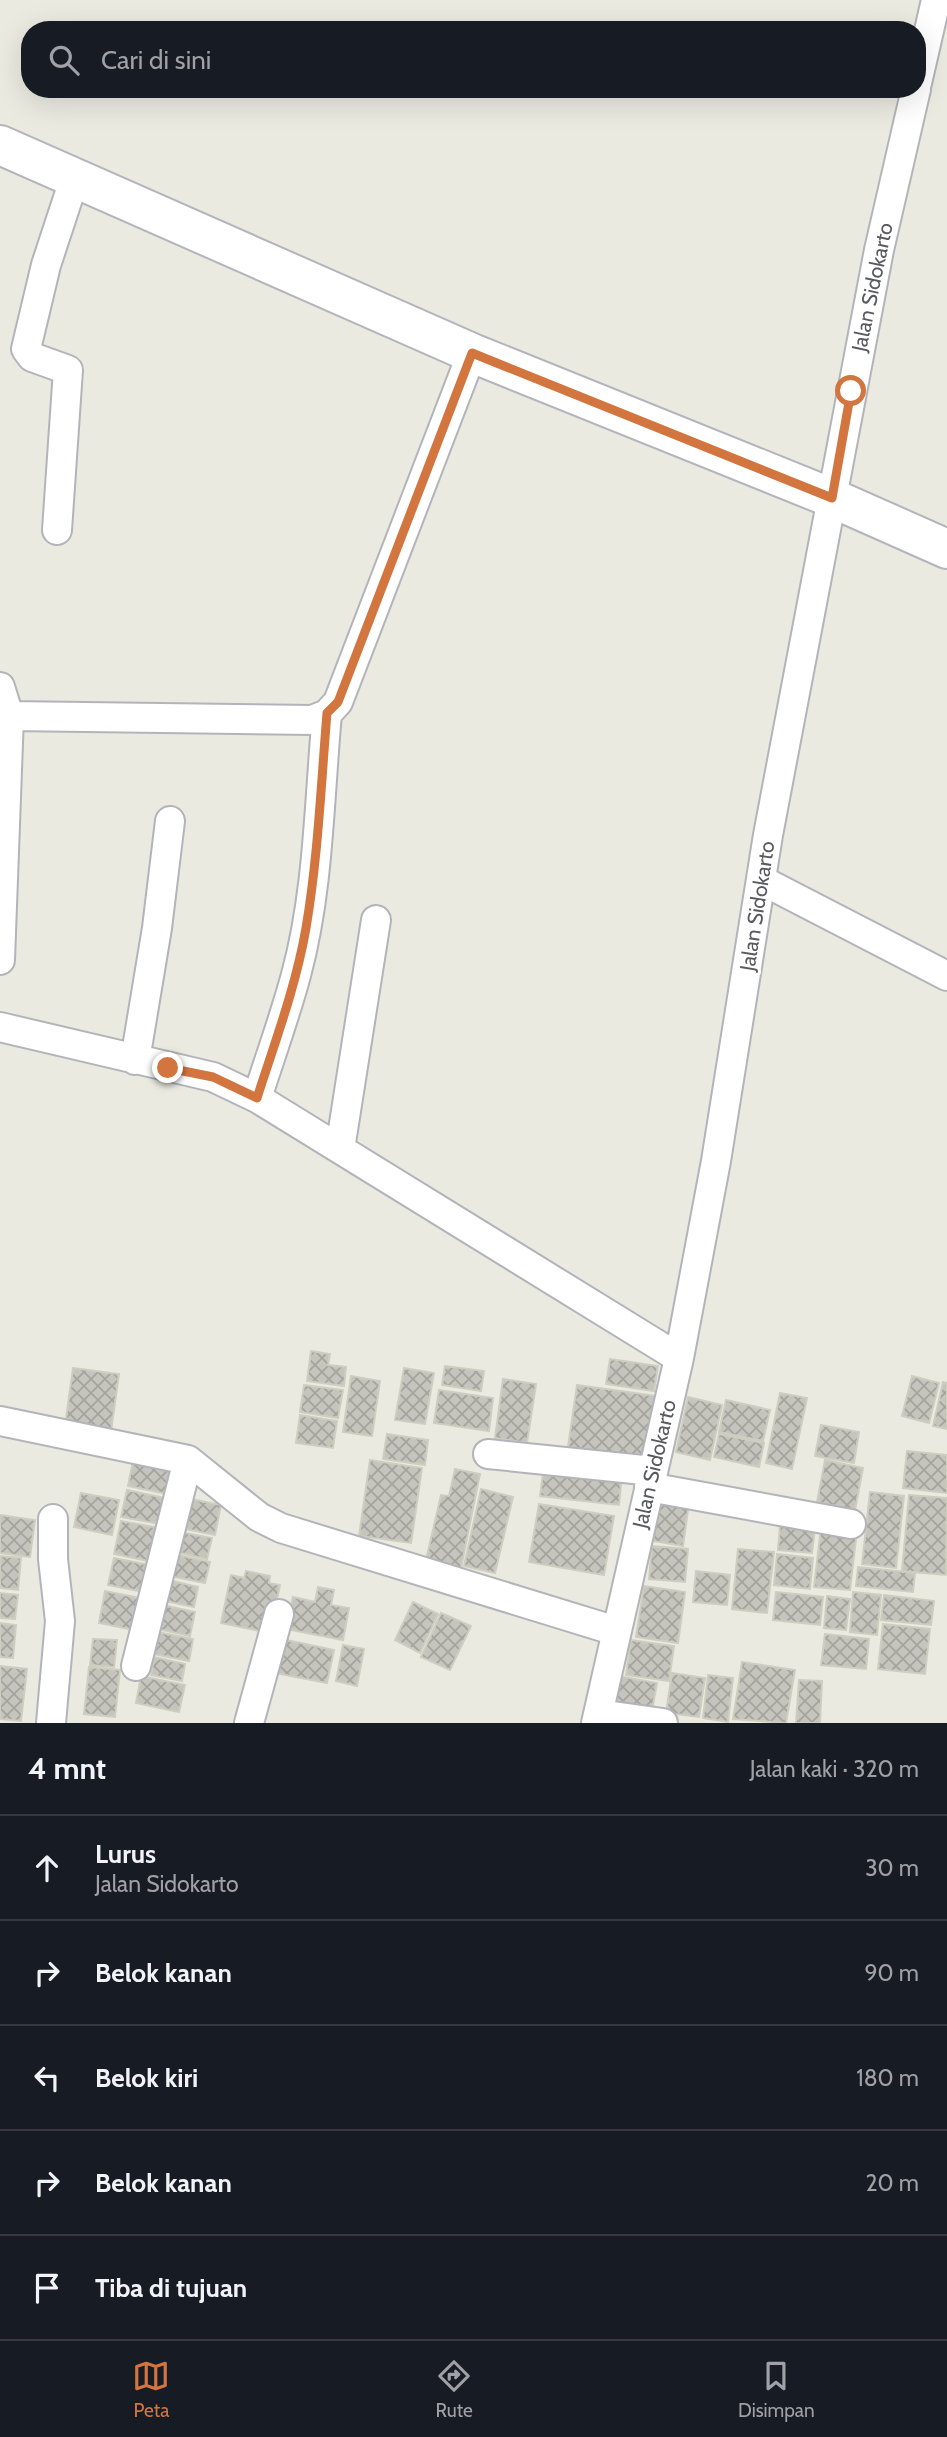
<!DOCTYPE html>
<html lang="id">
<head>
<meta charset="utf-8">
<style>
	body { margin:0; font-family:Cabin,sans-serif; background:#242831; color:#f1f3f6 }
	.stop { position:absolute; width:21px; height:21px; margin:-16px; border:5px solid #d2753f; border-radius:50%; background:#fff }
	.stop.end { background:#d2753f; border-color:#fff; box-shadow:0 2px 7px #0008 }
	.list { margin:0; padding:0; list-style:none }
	h2 { display:flex; justify-content:space-between; align-items:center; height:91px; margin:0; padding:0 28px; font-size:30px }
	h2 small { font-size:23px; font-weight:400; color:#9ea1a6 }
	.list li { display:grid; grid-template-columns:46px 1fr auto; gap:21px; align-items:center; box-sizing:border-box; height:105px; padding:0 28px; border-top:2px solid #363941 }
	.list b { display:block; font-size:26px; white-space:nowrap }
	.list p { margin:0; font-size:23px; white-space:nowrap; color:#9ea1a6 }
	.list em { font-size:23px; font-style:normal; color:#9ea1a6 }
	.icon { flex:none; width:38px; height:38px; fill:none; stroke:currentColor; stroke-width:2; stroke-linecap:round; stroke-linejoin:round }
	.map { position:relative; flex:none; width:947px; height:1723px; overflow:hidden }
	.search { position:absolute; background:#171b24; box-shadow:0 7px 28px #0002; left:21px; right:21px; top:21px; height:77px; display:flex; align-items:center; gap:18px; box-sizing:border-box; padding:0 24px; border-radius:28px; color:#9ea1a6; font-size:26px }
	.sheet { height:616px; background:#171b24 }
	nav { display:flex; justify-content:space-around; align-items:center; box-sizing:border-box; height:98px; border-top:2px solid #363941; background:#171b24; font-size:19px; color:#9ea1a6 }
	nav a { display:grid; justify-items:center; gap:4px }
	nav .on { color:#d2753f }
	.map>svg:first-child { display:block }
	.building { fill:url(#building-cross-hatch); stroke:#cecec0; stroke-width:2 }
	.lines { fill:none; stroke-linecap:round; stroke-linejoin:round }
	.minor-casing { stroke:#b3b4ba; stroke-width:32 }
	.secondary-casing { stroke:#b4b5bc; stroke-width:42 }
	.minor { stroke:#fff; stroke-width:28 }
	.secondary { stroke:#fff; stroke-width:38 }
	.route { stroke:#d2753f; stroke-width:9 }
	.labels { text-anchor:middle; dominant-baseline:central; stroke-width:6; stroke-linejoin:round; paint-order:stroke }
	.street-label { font-size:21px; fill:#595a60; stroke:#fff }
</style>
</head>
<body>
<div class="map">
<svg width="947" height="1723" viewBox="0 0 947 1723">
	<defs>
		<pattern id="building-cross-hatch" width="8" height="8" patternUnits="userSpaceOnUse" patternTransform="scale(1.75)"><rect width="8" height="8" fill="#c6c5bd"/><path d="M0 0l8 8M0 8l8-8" fill="none" stroke="#a4a39d"/></pattern>
	</defs>
	<rect width="100%" height="100%" fill="#eaeae1"/>
	<!-- building -->
	<path class="building" d="M311,1351L330,1354L328,1365L346,1367L344,1386L307,1381Z
		M610,1359L658,1366L654,1391L606,1384Z
		M445,1366L484,1371L481,1391L442,1385Z
		M73,1368L119,1374L110,1439L64,1433Z
		M404,1368L434,1373L425,1424L395,1420Z
		M351,1376L380,1381L372,1436L343,1432Z
		M912,1376L939,1383L929,1423L902,1416Z
		M503,1379L536,1384L527,1443L495,1438Z
		M943,1382L947,1383V1429L933,1426Z
		M304,1385L343,1390L338,1418L300,1412Z
		M577,1385L657,1396L647,1459L568,1447Z
		M439,1390L493,1398L489,1431L434,1423Z
		M780,1393L807,1398L792,1469L766,1463Z
		M688,1397L722,1405L710,1460L676,1452Z
		M726,1400L770,1410L763,1441L719,1432Z
		M300,1415L337,1421L333,1448L296,1443Z
		M821,1425L859,1432L854,1463L815,1456Z
		M387,1434L428,1440L425,1465L383,1459Z
		M719,1434L764,1443L759,1467L714,1457Z
		M907,1451L947,1455V1493L903,1488Z
		M370,1460L422,1468L411,1543L359,1536Z
		M825,1460L863,1468L855,1510L817,1502Z
		M133,1461L172,1469L167,1494L128,1486Z
		M544,1465L622,1474L619,1505L540,1496Z
		M455,1469L480,1474L461,1568L426,1560L441,1495L449,1496Z
		M481,1489L513,1497L495,1573L464,1566Z
		M127,1490L165,1498L160,1524L121,1517Z
		M870,1492L904,1496L896,1568L862,1564Z
		M81,1493L119,1500L112,1535L74,1527Z
		M909,1495L947,1498L946,1575L902,1571Z
		M181,1497L221,1505L215,1535L175,1527Z
		M659,1499L689,1503L683,1546L653,1541Z
		M539,1504L614,1516L604,1575L529,1562Z
		M0,1515L35,1520L30,1557L0,1553Z
		M121,1521L160,1528L153,1562L114,1554Z
		M780,1524L815,1528L812,1553L778,1550Z
		M821,1527L857,1531L850,1590L814,1587Z
		M175,1531L212,1538L207,1559L171,1551Z
		M652,1546L688,1549L685,1582L649,1579Z
		M738,1549L774,1552L767,1613L732,1609Z
		M169,1553L210,1562L205,1583L165,1575Z
		M777,1554L813,1558L810,1589L774,1585Z
		M0,1556L21,1558L18,1590L0,1588Z
		M114,1558L150,1565L144,1592L108,1585Z
		M858,1567L915,1573L913,1592L856,1586Z
		M246,1571L270,1576L269,1583L280,1585L270,1633L221,1623L231,1575L244,1578Z
		M696,1571L730,1575L727,1605L693,1602Z
		M164,1579L198,1587L194,1607L160,1600Z
		M644,1586L685,1592L678,1643L636,1637Z
		M318,1587L334,1590L331,1605L349,1608L343,1640L286,1629L293,1597L315,1602Z
		M105,1591L140,1598L134,1630L99,1623Z
		M776,1592L823,1597L820,1625L773,1620Z
		M853,1592L881,1595L877,1635L850,1632Z
		M0,1593L18,1595L15,1619L0,1618Z
		M884,1595L934,1601L931,1625L881,1620Z
		M827,1596L850,1599L846,1630L824,1628Z
		M413,1602L438,1614L420,1653L395,1640Z
		M158,1604L195,1612L190,1636L153,1628Z
		M441,1613L471,1626L450,1670L421,1657Z
		M0,1623L16,1625L13,1658L0,1657Z
		M883,1624L930,1629L925,1674L878,1669Z
		M152,1631L193,1639L189,1661L148,1653Z
		M825,1634L869,1639L866,1669L821,1665Z
		M93,1639L117,1640L114,1667L90,1665Z
		M282,1639L334,1650L327,1683L275,1673Z
		M631,1640L674,1646L669,1681L626,1675Z
		M343,1645L364,1649L357,1686L336,1681Z
		M154,1657L185,1664L182,1681L151,1675Z
		M742,1662L795,1670L786,1723L733,1719Z
		M0,1666L27,1669L21,1721L0,1719Z
		M89,1667L120,1670L115,1717L84,1714Z
		M672,1673L705,1678L699,1717L666,1713Z
		M708,1675L733,1678L728,1722L703,1718Z
		M141,1676L185,1685L179,1712L136,1703Z
		M618,1676L657,1683L651,1716L611,1707Z
		M799,1680L822,1681L820,1723H796Z"/>
	<g class="lines">
		<!-- minor casing -->
		<g class="minor-casing">
			<path id="minor" d="M917,83L936,0
				M57,530L68,370L32,357L26,349L46,265L75,177
				M0,687L9,716L0,960
				M9,716L312,720L327,714L338,702L472,353
				M761,880L947,976
				M0,1027L213,1077L257,1098L679,1358
				M135,1060L157,928L170,821
				M257,1098C270,1057 285,1016 296,975C319,890 319,800 327,714
				M340,1149L376,920
				M0,1421L188,1460L259,1517L281,1528L616,1631
				M488,1454L653,1471
				M649,1487L851,1524
				M136,1666L188,1460
				M599,1714L663,1723
				M51,1723L60,1621L53,1559V1519
				M249,1723L279,1614
				M596,1723L679,1358L716,1161L768,835L879,250L916,89"/>
		</g>
		<!-- secondary casing -->
		<g class="secondary-casing">
			<path id="secondary" d="M0,145L472,353L832,498L947,549"/>
		</g>
		<!-- minor -->
		<use href="#minor" class="minor"/>
		<!-- secondary -->
		<use href="#secondary" class="secondary"/>
	</g>
	<g class="lines">
		<!-- route -->
		<path class="route" d="M168,1068L213,1077L257,1098C275,1042 296,986 306,928C318,857 321,785 327,713L338,702L472,353L832,498L851,391"/>
	</g>
	<g class="labels">
		<!-- street labels -->
		<g class="street-label">
			<text transform="translate(872 287) rotate(-78)">Jalan Sidokarto</text>
			<text transform="translate(757 906) rotate(-81)">Jalan Sidokarto</text>
			<text transform="translate(654 1464) rotate(-77)">Jalan Sidokarto</text>
		</g>
	</g>
</svg>
<div class="stop" style="left:851px;top:391px"></div>
<div class="stop end" style="left:168px;top:1068px"></div>
<div class="search"><svg class="icon" aria-label="search" viewBox="0 0 24 24"><circle cx="10" cy="10" r="6"/><path d="M15 15l6 6"/></svg>Cari di sini</div>
</div>
<section class="sheet">
<h2>4 mnt<small>Jalan kaki · 320 m</small></h2>
<ul class="list">
<li><svg class="icon" aria-label="ahead" viewBox="0 0 24 24"><path d="M12 20V5M6 11l6-6 6 6"/></svg><div><b>Lurus</b><p>Jalan Sidokarto</p></div><em>30 m</em></li>
<li><svg class="icon" aria-label="right" viewBox="0 0 24 24"><path d="M7 20v-9h11M14 6l5 5-5 5"/></svg><div><b>Belok kanan</b></div><em>90 m</em></li>
<li><svg class="icon" aria-label="left" viewBox="0 0 24 24"><path d="M17 20v-9H6M10 6l-5 5 5 5"/></svg><div><b>Belok kiri</b></div><em>180 m</em></li>
<li><svg class="icon" aria-label="right" viewBox="0 0 24 24"><path d="M7 20v-9h11M14 6l5 5-5 5"/></svg><div><b>Belok kanan</b></div><em>20 m</em></li>
<li><svg class="icon" aria-label="arrive" viewBox="0 0 24 24"><path d="M6 21V4h12l-3 4 3 4H6"/></svg><div><b>Tiba di tujuan</b></div></li>
</ul>
</section>
<nav>
<a class="on"><svg class="icon" aria-label="map" viewBox="0 0 24 24"><path d="M3 6l6-2 6 2 6-2v14l-6 2-6-2-6 2zM9 4v14M15 6v14"/></svg>Peta</a>
<a><svg class="icon" aria-label="directions" viewBox="0 0 24 24"><path d="M12 3l9 9-9 9-9-9zM9 14v-3h6M13 9l2 2-2 2"/></svg>Rute</a>
<a><svg class="icon" aria-label="saved" viewBox="0 0 24 24"><path d="M7 4h10v16l-5-4-5 4z"/></svg>Disimpan</a>
</nav>
</body>
</html>
